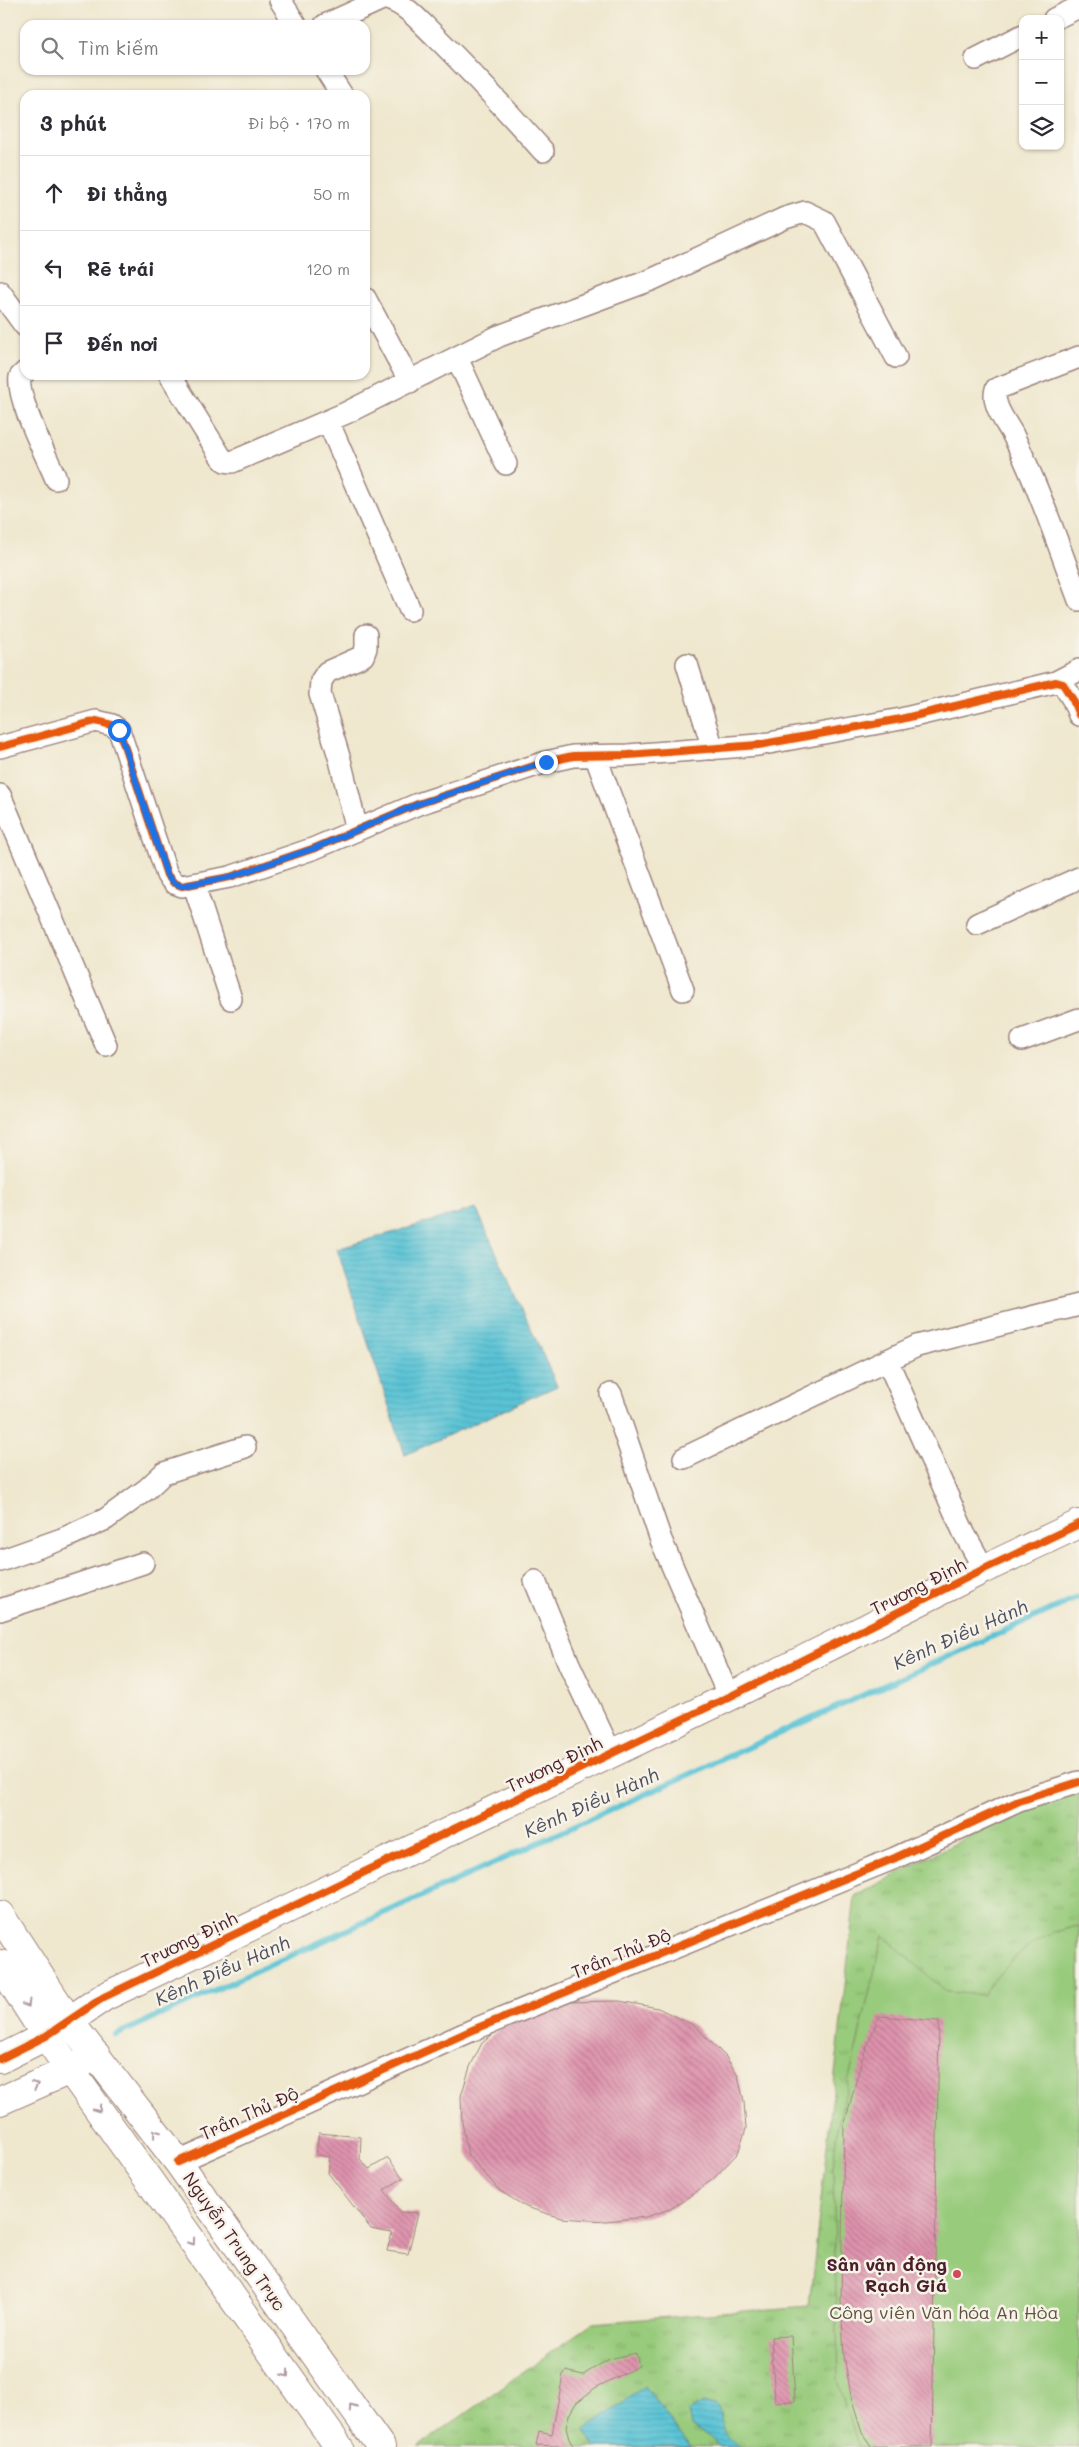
<!DOCTYPE html>
<html lang="vi">
<head>
<meta charset="utf-8">
<style>
	body { margin:0; font-family:Mali,sans-serif; background:#f7f7f7; color:#2b2b33 }
	.controls { position:absolute; right:15px; top:15px; display:grid; overflow:hidden; border-radius:10px; box-shadow:0 1px 4px #0004 }
	.controls button { width:45px; height:45px; display:grid; place-items:center; padding:0; border:0; border-bottom:1px solid #e1e1e2; background:#fff; color:#2b2b33; font:25px sans-serif }
	.stop { position:absolute; width:15px; height:15px; margin:-11px; border:4px solid #1a73e8; border-radius:50%; background:#fff }
	.stop.end { background:#1a73e8; border-color:#fff; box-shadow:0 1px 5px #0008 }
	.list { margin:0; padding:0; list-style:none }
	h2 { display:flex; justify-content:space-between; align-items:center; height:65px; margin:0; padding:0 20px; font-size:21px }
	h2 small { font-size:16px; font-weight:400; color:#7c7c81 }
	.list li { display:grid; grid-template-columns:32px 1fr auto; gap:15px; align-items:center; box-sizing:border-box; height:75px; padding:0 20px; border-top:1px solid #e1e1e2 }
	.list b { display:block; font-size:19px; white-space:nowrap }
	.list em { font-size:16px; font-style:normal; color:#7c7c81 }
	.icon { flex:none; width:28px; height:28px; fill:none; stroke:currentColor; stroke-width:2; stroke-linecap:round; stroke-linejoin:round }
	.map { position:relative; flex:none; width:1079px; height:2447px; overflow:hidden }
	.search { position:absolute; background:#fff; box-shadow:0 1px 4px #0004; left:20px; top:20px; width:350px; height:55px; display:flex; align-items:center; gap:12px; box-sizing:border-box; padding:0 18px; border-radius:15px; color:#7c7c81; font-size:19px }
	.panel { position:absolute; background:#fff; box-shadow:0 1px 4px #0004; left:20px; top:90px; width:350px; height:290px; border-radius:15px }
	.map>svg:first-child { display:block }
	.grass { fill:url(#grass-tufts); stroke:#717553 }
	.garden { fill:#98cb7b; stroke:#717553 }
	.water { fill:url(#water-rules); stroke:#527180 }
	.lines { fill:none; stroke-linecap:round; stroke-linejoin:round }
	.stream { stroke:#59c3d5; stroke-width:6 }
	.building { fill:url(#building-back-hatch) }
	.street-casing { stroke:#9c837c; stroke-width:24 }
	.secondary-casing { stroke:#9c837c; stroke-width:30 }
	.primary-casing { stroke:#9c837c; stroke-width:30 }
	.street { stroke:#fff; stroke-width:21 }
	.secondary { stroke:#fff; stroke-width:28 }
	.primary { stroke:#fff; stroke-width:28 }
	.cycleway-casing { stroke:#f7f3e8; stroke-width:11 }
	.cycleway { stroke:#e8590c; stroke-width:8 }
	.oneway { stroke:#ae9aa0 }
	.route { stroke:#1a73e8; stroke-width:6 }
	.poi-dot { fill:#d1495b; stroke:#f7f3e8; stroke-width:2 }
	.labels { text-anchor:middle; dominant-baseline:central; stroke-width:5; stroke-linejoin:round; paint-order:stroke }
	.street-label { font-size:18px; fill:#4a1f2b; stroke:#f7f3e8 }
	.poi-label { font-size:18px; font-weight:bold; fill:#4a1f2b; stroke:#f7f3e8; text-anchor:end }
	.park-label { font-size:18px; fill:#615343; stroke:#f7f3e8 }
	.water-label { font-size:19px; font-style:italic; fill:#4e505e; stroke:#f7f3e8 }
</style>
</head>
<body>
<div class="map">
<svg width="1079" height="2447" viewBox="0 0 1079 2447">
	<defs>
		<pattern id="grass-tufts" width="24" height="20" patternUnits="userSpaceOnUse" patternTransform="scale(1.25)"><rect width="24" height="20" fill="#98cb7b"/><path d="M3 7l-1-3M5 7V3M7 7l1-3M15 17l-1-3M17 17v-4M19 17l1-3" fill="none" stroke="#84ae6a"/></pattern>
		<pattern id="water-rules" width="6" height="5" patternUnits="userSpaceOnUse" patternTransform="scale(1.25)"><rect width="6" height="5" fill="#59c3d5"/><path d="M0 2.5h6" fill="none" stroke="#4fa7b7"/></pattern>
		<pattern id="building-back-hatch" width="6" height="6" patternUnits="userSpaceOnUse" patternTransform="scale(1.25)"><rect width="6" height="6" fill="#de93ad"/><path d="M-1 5l2 2M0 0l6 6M5-1l2 2" fill="none" stroke="#b6778d"/></pattern>
	</defs>
	<rect width="100%" height="100%" fill="#f7f3e8"/>
	<filter id="ink" filterUnits="userSpaceOnUse"><feTurbulence type="fractalNoise" baseFrequency=".02" numOctaves="2"/><feDisplacementMap in="SourceGraphic" scale="10" xChannelSelector="R" yChannelSelector="G"/><feConvolveMatrix kernelMatrix="1 2 1 2 8 2 1 2 1" color-interpolation-filters="sRGB"/></filter>
	<filter id="wash" filterUnits="userSpaceOnUse"><feTurbulence type="fractalNoise" baseFrequency=".0096" numOctaves="4" result="noise"/><feDisplacementMap in="SourceGraphic" scale="20" xChannelSelector="R" yChannelSelector="G"/><feGaussianBlur stdDeviation="1.12" result="paint"/><feColorMatrix in="noise" values="0 0 0 0 0 0 0 0 0 0 0 0 0 0 0 0 0 1.4 0 .05"/><feComposite in="paint" operator="in"/></filter>
	<g filter="url(#wash)">
		<rect width="100%" height="100%" fill="#efe7ce"/>
		<!-- grass -->
		<path class="grass" d="M1079,1778V2447H418L592,2323L809,2306L855,1896Z"/>
		<!-- garden -->
		<path class="garden" d="M1079,1926V2447H859L838,2380L833,2167L837,2129L883,1935L946,1992L983,1995C1009,1959 1034,1934 1079,1926Z"/>
		<!-- water -->
		<path class="water" d="M476,1208L557,1386L405,1455L337,1249Z
			M645,2386L690,2447H596L584,2430Z
			M703,2402L717,2406C725,2425 720,2435 741,2447H718L715,2441L691,2426L688,2412Z"/>
		<g class="lines">
			<!-- stream -->
			<path class="stream" d="M116,2035L1079,1597"/>
		</g>
		<g id="blocks">
			<!-- building -->
			<path class="building" d="M619,2001L658,2008L695,2026L726,2057L738,2076L744,2102L746,2129L738,2153L713,2179L684,2201L670,2209L646,2217L606,2221L561,2218L526,2207L500,2191L468,2155L462,2122L461,2096L470,2067L482,2043L503,2026L567,2002Z
				M879,2016L939,2021L932,2447H872L862,2433L852,2401L844,2356L841,2301L844,2126L862,2059Z
				M319,2133L361,2137L360,2159L369,2169L388,2158L403,2178L384,2190L400,2212L418,2213L408,2254L387,2251L392,2233L371,2229L328,2173L330,2157L316,2155Z
				M791,2336L795,2401L775,2402L771,2337Z
				M636,2353L639,2366L595,2388L576,2403L569,2415L566,2428L569,2439L574,2447L536,2445L539,2431L552,2434L563,2375L566,2371L583,2375L609,2359Z"/>
		</g>
	</g>
	<g filter="url(#ink)">
		<use href="#blocks" fill-opacity="0" stroke="#9c837c" stroke-width="1"/>
		<g class="lines">
			<!-- street casing -->
			<g class="street-casing">
				<path id="street" d="M280,0L296,25
					M390,0C408,6 421,23 435,36C473,73 508,112 543,151
					M1054,19L1079,7
					M325,25L380,0
					M976,59L1023,35
					M326,70L342,95
					M0,292L25,326
					M365,298L410,382
					M1079,357L996,389C991,404 1006,422 1013,435C1039,488 1058,544 1079,600
					M457,358L506,464
					M25,372L20,377C16,398 47,457 56,479
					M170,375L221,457L225,461L232,462L346,413L499,336L651,280L785,218L805,212L824,221L896,357
					M328,421L410,610
					M687,664L713,749
					M1056,682L1079,670
					M0,747L96,721L112,725L119,730L167,875L174,883L182,886L230,877L315,848L418,804L546,762L573,756L628,755L758,745L901,719L1056,682L1063,684L1073,700L1079,715
					M595,755L683,990
					M0,795L106,1045
					M357,830L340,760L320,694L321,681L327,672L363,656L366,648V635
					M194,885L231,999
					M977,924L1079,878
					M1022,1040L1079,1019
					M887,1360L964,1533L984,1569
					M611,1394L661,1540L729,1697
					M684,1458L917,1346L1079,1305
					M0,1561L62,1539L106,1519L147,1489L164,1473L245,1447
					M535,1581L569,1664L611,1753
					M0,1610L143,1563
					M178,2162L475,2029L895,1858L1019,1801L1079,1782"/>
			</g>
			<!-- secondary casing -->
			<g class="secondary-casing">
				<path id="secondary" d="M0,2059L46,2036L104,1997L729,1697L984,1569L1079,1524
					M0,2101L70,2070L96,2055"/>
			</g>
			<!-- primary casing -->
			<g class="primary-casing">
				<path id="primary" d="M0,1915L69,2021L178,2162L381,2447
					M0,1964L46,2036L339,2447"/>
			</g>
			<!-- street -->
			<use href="#street" class="street"/>
			<!-- secondary -->
			<use href="#secondary" class="secondary"/>
			<!-- primary -->
			<use href="#primary" class="primary"/>
			<!-- cycleway casing -->
			<g class="cycleway-casing">
				<path id="cycleway" d="M0,747L96,721L112,725L119,730L167,875L174,883L182,886L230,877L315,848L418,804L546,762L573,756L628,755L758,745L901,719L1056,682L1063,684L1073,700L1079,715
					M0,2059L46,2036L104,1997L729,1697L984,1569L1079,1524
					M178,2162L475,2029L895,1858L1019,1801L1079,1782"/>
			</g>
			<!-- cycleway -->
			<use href="#cycleway" class="cycleway"/>
		</g>
		<!-- one-way arrows -->
		<defs><path id="oneway-chevron" d="M-2-3.5L2.5 0L-2 3.5" fill="none" stroke-width="1.6" stroke-linecap="round" stroke-linejoin="round" transform="scale(1.25)"/></defs>
		<g class="oneway">
			<use href="#oneway-chevron" transform="translate(27 2004) rotate(59)"/>
			<use href="#oneway-chevron" transform="translate(35 2085) rotate(-24)"/>
			<use href="#oneway-chevron" transform="translate(98 2109) rotate(55)"/>
			<use href="#oneway-chevron" transform="translate(156 2133) rotate(-128)"/>
			<use href="#oneway-chevron" transform="translate(192 2242) rotate(55)"/>
			<use href="#oneway-chevron" transform="translate(286 2374) rotate(54)"/>
			<use href="#oneway-chevron" transform="translate(352 2407) rotate(-125)"/>
		</g>
	</g>
	<g class="lines" filter="url(#ink)">
		<!-- route -->
		<path class="route" d="M119,730L167,875L174,883L182,886L230,877L315,848L418,804L546,762"/>
	</g>
	<!-- markers -->
	<circle class="poi-dot" cx="957" cy="2274" r="5"/>
	<g class="labels">
		<!-- street labels -->
		<g class="street-label">
			<text transform="translate(918 1586) rotate(-27)">Trương Định</text>
			<text transform="translate(554 1764) rotate(-26)">Trương Định</text>
			<text transform="translate(189 1939) rotate(-26)">Trương Định</text>
			<text transform="translate(621 1953) rotate(-22)">Trần Thủ Độ</text>
			<text transform="translate(249 2113) rotate(-24)">Trần Thủ Độ</text>
			<text transform="translate(235 2241) rotate(55)">Nguyễn Trung Trực</text>
		</g>
		<!-- poi labels -->
		<g class="poi-label">
			<text x="947" y="2264">Sân vận động<tspan x="947" dy="21">Rạch Giá</tspan></text>
		</g>
		<!-- park labels -->
		<g class="park-label">
			<text x="944" y="2312">Công viên Văn hóa An Hòa</text>
		</g>
		<!-- water labels -->
		<g class="water-label">
			<text transform="translate(960 1634) rotate(-24)">Kênh Điều Hành</text>
			<text transform="translate(591 1802) rotate(-24)">Kênh Điều Hành</text>
			<text transform="translate(222 1970) rotate(-24)">Kênh Điều Hành</text>
		</g>
	</g>
</svg>
<div class="controls">
<button>+</button>
<button>−</button>
<button><svg class="icon" aria-label="layers" viewBox="0 0 24 24"><path d="M12 4l9 5-9 5-9-5zM3 14l9 5 9-5"/></svg></button>
</div>
<div class="stop" style="left:119px;top:730px"></div>
<div class="stop end" style="left:546px;top:762px"></div>
<div class="search"><svg class="icon" aria-label="search" viewBox="0 0 24 24"><circle cx="10" cy="10" r="6"/><path d="M15 15l6 6"/></svg>Tìm kiếm</div>
<section class="panel">
<h2>3 phút<small>Đi bộ · 170 m</small></h2>
<ul class="list">
<li><svg class="icon" aria-label="ahead" viewBox="0 0 24 24"><path d="M12 20V5M6 11l6-6 6 6"/></svg><div><b>Đi thẳng</b></div><em>50 m</em></li>
<li><svg class="icon" aria-label="left" viewBox="0 0 24 24"><path d="M17 20v-9H6M10 6l-5 5 5 5"/></svg><div><b>Rẽ trái</b></div><em>120 m</em></li>
<li><svg class="icon" aria-label="arrive" viewBox="0 0 24 24"><path d="M6 21V4h12l-3 4 3 4H6"/></svg><div><b>Đến nơi</b></div></li>
</ul>
</section>
</div>
</body>
</html>
